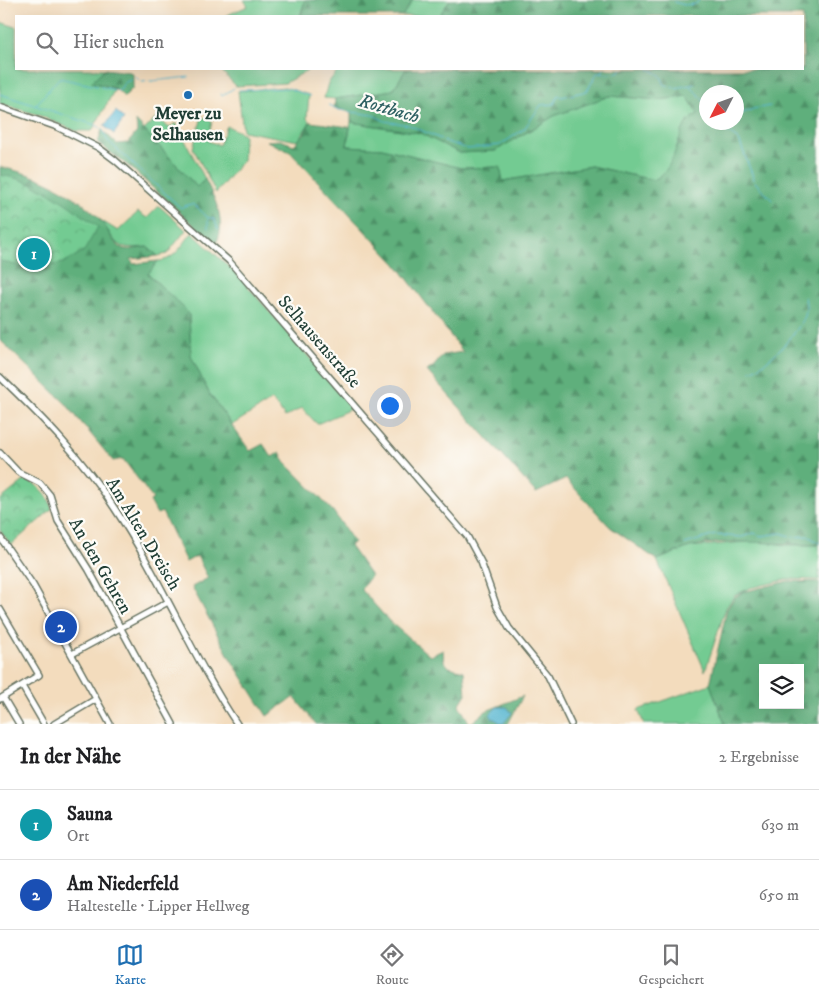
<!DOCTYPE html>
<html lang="de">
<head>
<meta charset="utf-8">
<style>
	body { margin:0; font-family:"IM FELL DW Pica",serif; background:#f6f6f6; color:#202124 }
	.controls { position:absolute; right:15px; bottom:15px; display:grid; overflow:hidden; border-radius:0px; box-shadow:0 5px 20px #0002 }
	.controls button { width:45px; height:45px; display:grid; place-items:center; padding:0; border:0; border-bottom:1px solid #e0e0e0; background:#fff; color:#202124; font:25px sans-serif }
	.compass { position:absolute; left:699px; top:85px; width:45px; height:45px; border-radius:50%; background:#fff; box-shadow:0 5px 20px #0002; rotate:228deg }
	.you { position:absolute; left:389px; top:405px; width:18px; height:18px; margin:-12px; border:4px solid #fff; border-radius:50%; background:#1a73e8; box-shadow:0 0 0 8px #1a73e833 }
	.badge { display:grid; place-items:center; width:32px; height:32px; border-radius:50%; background:#1f6fb2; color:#fff; font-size:16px; font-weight:700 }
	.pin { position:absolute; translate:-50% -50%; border:2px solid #fff; box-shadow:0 1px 5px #0006 }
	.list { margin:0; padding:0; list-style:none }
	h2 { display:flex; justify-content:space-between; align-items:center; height:65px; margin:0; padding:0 20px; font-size:21px }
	h2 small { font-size:16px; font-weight:400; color:#757577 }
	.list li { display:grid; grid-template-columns:32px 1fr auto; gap:15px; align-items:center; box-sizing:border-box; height:70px; padding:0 20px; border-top:1px solid #e0e0e0 }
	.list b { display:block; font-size:19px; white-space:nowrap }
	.list p { margin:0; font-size:16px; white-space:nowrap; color:#757577 }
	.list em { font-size:16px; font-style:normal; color:#757577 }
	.icon { flex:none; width:28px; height:28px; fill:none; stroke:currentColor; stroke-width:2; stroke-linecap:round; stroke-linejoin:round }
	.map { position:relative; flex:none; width:819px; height:724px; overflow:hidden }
	.search { position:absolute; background:#fff; box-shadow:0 5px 20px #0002; left:15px; right:15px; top:15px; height:55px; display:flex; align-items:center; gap:12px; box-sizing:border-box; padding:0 18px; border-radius:0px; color:#757577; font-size:19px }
	.sheet { height:205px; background:#fff }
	nav { display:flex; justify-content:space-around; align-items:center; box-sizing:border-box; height:70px; border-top:1px solid #e0e0e0; background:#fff; font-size:14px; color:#757577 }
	nav a { display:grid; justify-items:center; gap:2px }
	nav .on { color:#1f6fb2 }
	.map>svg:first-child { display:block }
	.green { fill:#73cb92; stroke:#498463 }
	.forest { fill:url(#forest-firs); stroke:#3e7658; fill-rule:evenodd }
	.park { fill:url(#park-crowns); stroke:#498463 }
	.water { fill:#50b3cf; stroke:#387882 }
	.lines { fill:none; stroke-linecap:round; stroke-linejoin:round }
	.stream { stroke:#50b3cf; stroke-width:1 }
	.minor-casing { stroke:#697564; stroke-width:8 }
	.minor { stroke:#fff; stroke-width:5 }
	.poi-dot { fill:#1f6fb2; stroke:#fdfcf7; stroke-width:2 }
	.labels { text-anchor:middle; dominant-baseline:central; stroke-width:4.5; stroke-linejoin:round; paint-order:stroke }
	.poi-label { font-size:18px; font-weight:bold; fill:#1f3d34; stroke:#fdfcf7 }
	.street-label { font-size:18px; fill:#1f3d34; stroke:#fdfcf7 }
	.water-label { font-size:19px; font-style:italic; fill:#2e6062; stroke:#fdfcf7 }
</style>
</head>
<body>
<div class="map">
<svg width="819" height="724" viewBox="0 0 819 724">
	<defs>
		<pattern id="forest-firs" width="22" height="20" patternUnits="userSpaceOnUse" patternTransform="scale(1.25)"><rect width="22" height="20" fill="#5eaf7c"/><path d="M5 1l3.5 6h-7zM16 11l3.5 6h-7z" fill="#4d9066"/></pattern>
		<pattern id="park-crowns" width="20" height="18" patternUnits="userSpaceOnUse" patternTransform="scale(1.25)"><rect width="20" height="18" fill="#73cb92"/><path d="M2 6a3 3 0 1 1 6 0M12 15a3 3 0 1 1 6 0" fill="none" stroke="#5ea678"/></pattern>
	</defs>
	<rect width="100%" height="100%" fill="#fdfcf7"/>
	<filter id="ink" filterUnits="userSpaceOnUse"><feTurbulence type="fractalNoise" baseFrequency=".02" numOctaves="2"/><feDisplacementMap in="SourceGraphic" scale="10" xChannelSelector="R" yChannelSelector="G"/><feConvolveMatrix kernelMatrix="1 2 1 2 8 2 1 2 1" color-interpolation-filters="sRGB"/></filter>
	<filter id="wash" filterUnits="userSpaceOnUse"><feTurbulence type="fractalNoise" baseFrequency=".0096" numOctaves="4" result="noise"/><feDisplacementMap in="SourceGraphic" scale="20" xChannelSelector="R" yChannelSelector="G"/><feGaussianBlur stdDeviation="1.12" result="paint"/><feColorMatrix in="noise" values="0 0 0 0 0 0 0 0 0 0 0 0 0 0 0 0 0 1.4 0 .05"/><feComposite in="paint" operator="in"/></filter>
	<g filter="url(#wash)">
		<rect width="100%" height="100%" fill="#f3dcbd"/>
		<!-- green -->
		<path class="green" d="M244,0H305L300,16H225L248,6Z
			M413,0H450L439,16H402Z
			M0,22L16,27V69H104L92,82L115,89L92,131H76L36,114L0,104Z
			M216,69H310L285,83L236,86L220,69Z
			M339,69H406L393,90L335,99L324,98L328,83Z
			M285,87L309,95L307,118L310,122L298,141L243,131L238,91Z
			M609,96L660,100L687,96L698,113C695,117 689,120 686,124C675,142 676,171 653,180L591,166L503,181L499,167L461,168L382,148L347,146L351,122L420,133L460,153L495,151L554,116Z
			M158,117L169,128L176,123L205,179L197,187L144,130Z
			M202,117L212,121L208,141L219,145L227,126L244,134L243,160L216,193L193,148Z
			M159,206L186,230L167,254L158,256L147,247C116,249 118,247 102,221L118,231L138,212L147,218Z
			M192,233L237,274L353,408L317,424L302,408L285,417L272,400L232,425L209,393L191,356L189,315L148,273L158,261C174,261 182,245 192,233Z
			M757,541L785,545H819V580L789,579L750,588L735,595L726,608L705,671L657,560L690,547Z
			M710,684L725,724H644L638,710Z"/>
		<!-- forest -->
		<path class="forest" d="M305,0H413L402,16H301Z
			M450,0H819V545C776,545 733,537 690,547C679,550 668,556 657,560L610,527L566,479L536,493L427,371L434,366L443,355L463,352L396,264L290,152L267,141L280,140L294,145L304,134L310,122L350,127L347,146L382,148L461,168L500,167L503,181L591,166L653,180C675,171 675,142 686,124C689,120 694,117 698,114L687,96L660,100L609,96L554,116L495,151L460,153L420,133L351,122V112L334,108L335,99L393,90L406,69H803V16H439ZM706,92H736V122H706Z
			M104,69L130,72L133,74V88L124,97L115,88L91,82Z
			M136,121L197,187L205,179C215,199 228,224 215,245L131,168L98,143L102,130L117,144L128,143L137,132Z
			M0,167C37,174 74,192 101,220C108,228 112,245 124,249C130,250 141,248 147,247L158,256L131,259L133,264L158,261L148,274L184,308L189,315L191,356L209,393L250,451L263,444L272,457L280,452L285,462L333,511L354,542L350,546L371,576L361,589L389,621L430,656L443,650L444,661L449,667L464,671L466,694L459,705L470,724L486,711L523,696L508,724H316L294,697L267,716L230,658L192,587L208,578L197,556L186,562L162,512L157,514L150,501L153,499L123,459L113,461L66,404L0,340Z
			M789,581L819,582V724H725L710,684L727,609L735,597L743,592ZM763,668H800V705H763Z"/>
		<!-- park -->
		<path class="park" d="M0,175C37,180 69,205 98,227L84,251L63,263L48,266L23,267L0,261Z
			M25,480C40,485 48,493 52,509L11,545L0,530V500Z"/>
		<!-- water -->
		<path class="water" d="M116,111L124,119L114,134L104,126Z
			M497,707H507L512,713L503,724L492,718L490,714Z"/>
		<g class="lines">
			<!-- stream -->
			<path class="stream" d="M674,2L684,5L696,4L699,0
				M649,69L660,75L665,85L675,88L695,84
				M601,73L604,69
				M136,77L140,81
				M142,82L189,77
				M690,86L706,103
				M239,90L288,88L310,96
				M0,94L98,126L103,130L107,140L181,208C196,199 197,209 207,217C209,218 212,218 214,219L218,229
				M221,94L222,96L234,88
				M329,105L339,110L373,115L385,121L409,125L441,139
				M35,106L59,78L119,91L124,83L132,79
				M736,116L753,109L770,106
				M720,122L723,129L739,140L755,182L772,200
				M444,141L468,149L500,145L524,129L541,105L554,104L558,95L562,97L587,91L597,73C605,74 616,76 622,69
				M208,228V219
				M751,371C768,364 797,334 805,316C807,311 806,302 805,297
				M685,544L715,535L742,537L754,533L761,536L781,533L793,537L808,536L819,543"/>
		</g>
	</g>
	<g filter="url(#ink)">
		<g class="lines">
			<!-- minor casing -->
			<g class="minor-casing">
				<path id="minor" d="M0,107L57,127L99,148L115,160L229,261L467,536L481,562L497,607L509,628L548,676L571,724
					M0,377C43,418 83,459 115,509C161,578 191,655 237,724
					M0,453L18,472L40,483L50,495L58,521L89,570L173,724
					M0,537L33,585L110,724
					M0,609L39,675L0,699
					M72,654L168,602
					M22,686L44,724
					M3,697L19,724
					M54,724L96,699"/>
			</g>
			<!-- minor -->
			<use href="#minor" class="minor"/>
		</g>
	</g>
	<!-- markers -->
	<circle class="poi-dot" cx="188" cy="95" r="5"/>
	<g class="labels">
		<!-- poi labels -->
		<g class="poi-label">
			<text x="188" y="114">Meyer zu<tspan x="188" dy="21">Selhausen</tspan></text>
		</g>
		<!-- street labels -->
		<g class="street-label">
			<text transform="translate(319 342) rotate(49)">Selhausenstraße</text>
			<text transform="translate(143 534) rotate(59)">Am Alten Dreisch</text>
			<text transform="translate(100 566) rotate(60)">An den Gehren</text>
		</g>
		<!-- water labels -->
		<g class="water-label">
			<text transform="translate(389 109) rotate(16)">Rottbach</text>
		</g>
	</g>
</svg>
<div class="controls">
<button><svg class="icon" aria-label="layers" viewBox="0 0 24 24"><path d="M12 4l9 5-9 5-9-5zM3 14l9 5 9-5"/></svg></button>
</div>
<svg class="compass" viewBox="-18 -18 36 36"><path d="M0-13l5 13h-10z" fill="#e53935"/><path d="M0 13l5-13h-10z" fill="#757577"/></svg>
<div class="you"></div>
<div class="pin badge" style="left:34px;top:254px;background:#0f9aa8">1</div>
<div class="pin badge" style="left:61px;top:627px;background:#1a4fb4">2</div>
<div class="search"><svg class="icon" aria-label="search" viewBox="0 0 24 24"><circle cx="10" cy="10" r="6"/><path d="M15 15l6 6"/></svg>Hier suchen</div>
</div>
<section class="sheet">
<h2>In der Nähe<small>2 Ergebnisse</small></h2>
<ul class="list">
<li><span class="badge" style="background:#0f9aa8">1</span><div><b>Sauna</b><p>Ort</p></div><em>630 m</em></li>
<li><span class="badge" style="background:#1a4fb4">2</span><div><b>Am Niederfeld</b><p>Haltestelle · Lipper Hellweg</p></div><em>650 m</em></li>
</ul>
</section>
<nav>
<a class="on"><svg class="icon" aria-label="map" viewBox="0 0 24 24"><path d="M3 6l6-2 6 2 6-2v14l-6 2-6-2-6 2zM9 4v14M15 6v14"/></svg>Karte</a>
<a><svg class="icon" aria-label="directions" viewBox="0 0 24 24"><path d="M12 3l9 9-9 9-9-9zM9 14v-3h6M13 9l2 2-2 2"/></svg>Route</a>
<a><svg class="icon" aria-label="saved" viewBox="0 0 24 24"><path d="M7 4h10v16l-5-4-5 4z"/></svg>Gespeichert</a>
</nav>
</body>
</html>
